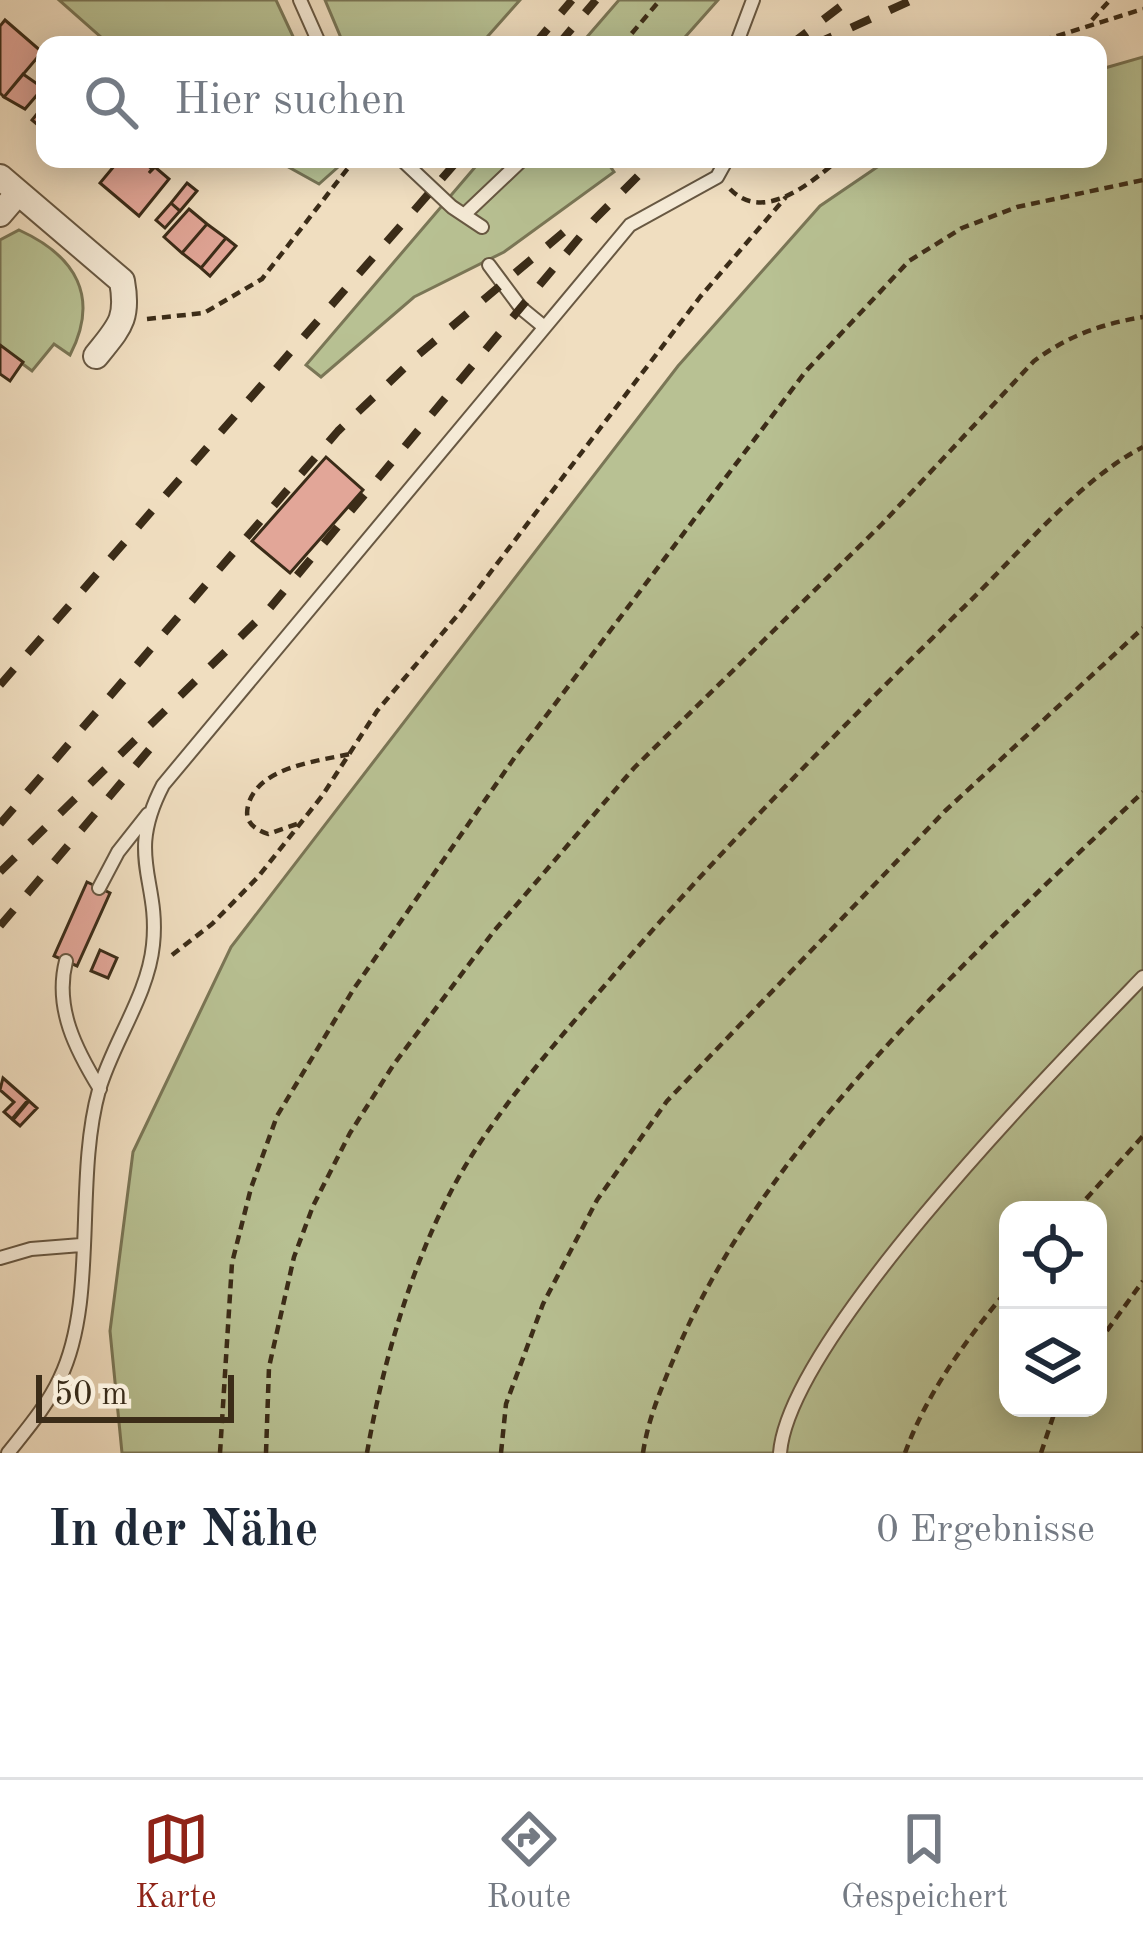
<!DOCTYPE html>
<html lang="de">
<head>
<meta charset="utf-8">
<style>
	body { margin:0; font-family:"Old Standard TT",serif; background:#f6f6f7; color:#1f2937 }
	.controls { position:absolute; right:36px; bottom:36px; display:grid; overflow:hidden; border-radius:24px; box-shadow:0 6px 30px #0003 }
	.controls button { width:108px; height:108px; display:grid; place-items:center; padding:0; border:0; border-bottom:3px solid #e0e1e3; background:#fff; color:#1f2937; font:60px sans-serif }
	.scale { position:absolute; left:36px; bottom:30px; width:198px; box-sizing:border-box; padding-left:12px; border:6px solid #3b2c18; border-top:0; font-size:33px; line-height:42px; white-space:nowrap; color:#3b2c18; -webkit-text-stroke:9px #f5ead6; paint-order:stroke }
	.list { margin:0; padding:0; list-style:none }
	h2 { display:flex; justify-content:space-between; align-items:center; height:156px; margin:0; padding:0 48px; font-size:51px }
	h2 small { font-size:39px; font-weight:400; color:#747a83 }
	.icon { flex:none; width:66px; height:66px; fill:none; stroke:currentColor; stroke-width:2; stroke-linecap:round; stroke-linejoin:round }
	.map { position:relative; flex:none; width:1143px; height:1453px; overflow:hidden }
	.search { position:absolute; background:#fff; box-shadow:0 6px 30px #0003; left:36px; right:36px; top:36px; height:132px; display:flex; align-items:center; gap:30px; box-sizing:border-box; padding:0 42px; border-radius:24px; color:#747a83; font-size:45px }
	.sheet { height:324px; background:#fff }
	nav { display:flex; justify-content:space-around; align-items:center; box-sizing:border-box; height:168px; border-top:3px solid #e0e1e3; background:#fff; font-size:33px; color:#747a83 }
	nav a { display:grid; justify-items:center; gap:6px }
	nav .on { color:#8f2418 }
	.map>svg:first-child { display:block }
	.green { fill:#b8c193; stroke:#7a7656; stroke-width:3; fill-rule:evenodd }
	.building { fill:#e2a698; stroke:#3b2c18; stroke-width:3 }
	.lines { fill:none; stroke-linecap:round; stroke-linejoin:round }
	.service-casing { stroke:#685842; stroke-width:16 }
	.minor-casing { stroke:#685842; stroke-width:28 }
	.path { stroke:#3b2c18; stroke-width:4.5; stroke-dasharray:9 6; stroke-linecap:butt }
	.service { stroke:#f5ead6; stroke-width:12 }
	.minor { stroke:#f5ead6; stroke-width:24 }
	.rail { stroke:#3b2c18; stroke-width:8; stroke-dasharray:21 21; stroke-linecap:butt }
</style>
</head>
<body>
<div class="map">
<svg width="1143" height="1453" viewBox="0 0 1143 1453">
	<rect width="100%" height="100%" fill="#f0dec0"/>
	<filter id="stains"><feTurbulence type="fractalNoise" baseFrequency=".00167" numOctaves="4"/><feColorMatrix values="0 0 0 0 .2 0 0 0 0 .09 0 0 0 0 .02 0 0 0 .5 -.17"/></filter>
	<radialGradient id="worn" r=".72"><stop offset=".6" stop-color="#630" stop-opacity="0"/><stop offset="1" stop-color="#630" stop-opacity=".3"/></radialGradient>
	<!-- green -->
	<path class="green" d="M59,0H276L297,45H110Z
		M325,0H520L480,45H344Z
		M619,0H718L678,45H580Z
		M1143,57V1453H122L110,1331L133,1152L231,947L678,366L820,206L889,159H1098V70ZM1008,1210H1098V1408H1008Z
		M274,159H347L319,184Z
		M482,159H605L614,172L504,252L414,297L321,377L306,365Z
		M19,230C76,256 100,297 70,355L54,344L32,371L0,347V240Z"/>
	<!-- building -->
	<path class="building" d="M5,20L42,52L4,97L0,93V26Z
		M23,74L43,88L25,109L4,97Z
		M45,104V131L32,120Z
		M120,159H146L142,167L145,163L152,169L149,173L155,167L169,179L139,216L100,183Z
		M187,183L197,191L180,211L171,203Z
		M171,203L180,211L165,228L156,220Z
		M189,209L207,224L182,253L164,237Z
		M207,224L226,238L201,268L182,253Z
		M226,238L236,246L210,276L201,268Z
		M0,345L23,362L10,381L0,374Z
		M326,457L363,490L290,573L252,541Z
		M87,882L110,893L77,966L54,956Z
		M100,950L117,958L108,978L91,971Z
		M3,1078L28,1100L12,1119L4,1112L14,1102L0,1090Z
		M29,1101L37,1108L20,1126L13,1120Z"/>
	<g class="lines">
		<!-- service casing -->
		<g class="service-casing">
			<path id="service" d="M300,0L320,45
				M736,45L753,0
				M401,159L452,207L482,227
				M465,214L523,159
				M489,265L521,308L543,326
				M99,888L118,852L148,814
				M66,961C54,1008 76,1050 100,1089
				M0,1258L31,1249L81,1245
				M8,1453C27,1429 47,1406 60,1378C98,1299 74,1180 99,1090C113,1042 148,995 153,945C160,879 125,858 163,785L630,225L717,177L727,159
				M780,1453C789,1338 1057,1066 1143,977"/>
		</g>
		<!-- minor casing -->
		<g class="minor-casing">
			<path id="minor" d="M0,177L122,281C129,320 119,327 96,356
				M0,214L18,193"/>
		</g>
		<!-- path -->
		<path class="path" d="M1092,20L1110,0
			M622,45L660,0
			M1028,45L1143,9
			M730,189C764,224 812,182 839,159
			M147,319L204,313L262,279L355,159
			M297,824L268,834C254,829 244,822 248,806C257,767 318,761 350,754
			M172,955L212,924L258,877L322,796L377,711L461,611L700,297L786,197
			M1076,1210L1143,1136
			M1098,1343L1143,1281
			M220,1453L232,1263L251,1188L277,1116L353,990L515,757L806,371L909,261L962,228L1017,207L1143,180
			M266,1453L269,1367L294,1257L313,1206L350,1133L394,1064L494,931L634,768L882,524L1034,361C1068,336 1101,324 1143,317
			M367,1453C384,1355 418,1240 472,1155C512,1092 563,1034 612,977C723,846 845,724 968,603C1018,554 1082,478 1143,447
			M501,1453L506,1404L543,1304L597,1200L667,1101L945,811L1143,628
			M643,1453C648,1419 661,1389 674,1358C760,1146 978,949 1143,792
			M905,1453C927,1392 967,1339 1008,1289
			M1041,1453L1056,1408"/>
		<!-- service -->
		<use href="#service" class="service"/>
		<!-- minor -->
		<use href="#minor" class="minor"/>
		<!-- rail -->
		<path class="rail" d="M534,45L572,0
			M558,45L596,0
			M790,45L849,0
			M813,45L912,0
			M0,685L459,159
			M0,824L338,431L418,355L578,220
			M0,872L269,609L594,220L655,159
			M0,926L159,738"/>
	</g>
	<rect width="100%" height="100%" filter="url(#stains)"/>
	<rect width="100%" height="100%" fill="url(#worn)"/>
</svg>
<div class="controls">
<button><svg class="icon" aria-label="locate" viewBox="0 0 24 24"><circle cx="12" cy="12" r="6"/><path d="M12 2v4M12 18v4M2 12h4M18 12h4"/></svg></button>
<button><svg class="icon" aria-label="layers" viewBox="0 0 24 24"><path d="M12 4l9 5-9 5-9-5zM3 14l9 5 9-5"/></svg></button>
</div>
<div class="scale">50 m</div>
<div class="search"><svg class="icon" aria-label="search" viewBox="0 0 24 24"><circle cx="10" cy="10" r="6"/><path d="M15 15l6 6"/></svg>Hier suchen</div>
</div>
<section class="sheet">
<h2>In der Nähe<small>0 Ergebnisse</small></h2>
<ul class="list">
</ul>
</section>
<nav>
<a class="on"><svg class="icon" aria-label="map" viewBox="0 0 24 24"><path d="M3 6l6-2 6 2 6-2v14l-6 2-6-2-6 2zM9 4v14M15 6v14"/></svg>Karte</a>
<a><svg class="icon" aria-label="directions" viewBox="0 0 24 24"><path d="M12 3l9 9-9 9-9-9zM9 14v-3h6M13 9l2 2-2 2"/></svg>Route</a>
<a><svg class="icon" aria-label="saved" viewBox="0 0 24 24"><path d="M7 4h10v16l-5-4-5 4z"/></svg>Gespeichert</a>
</nav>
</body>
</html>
